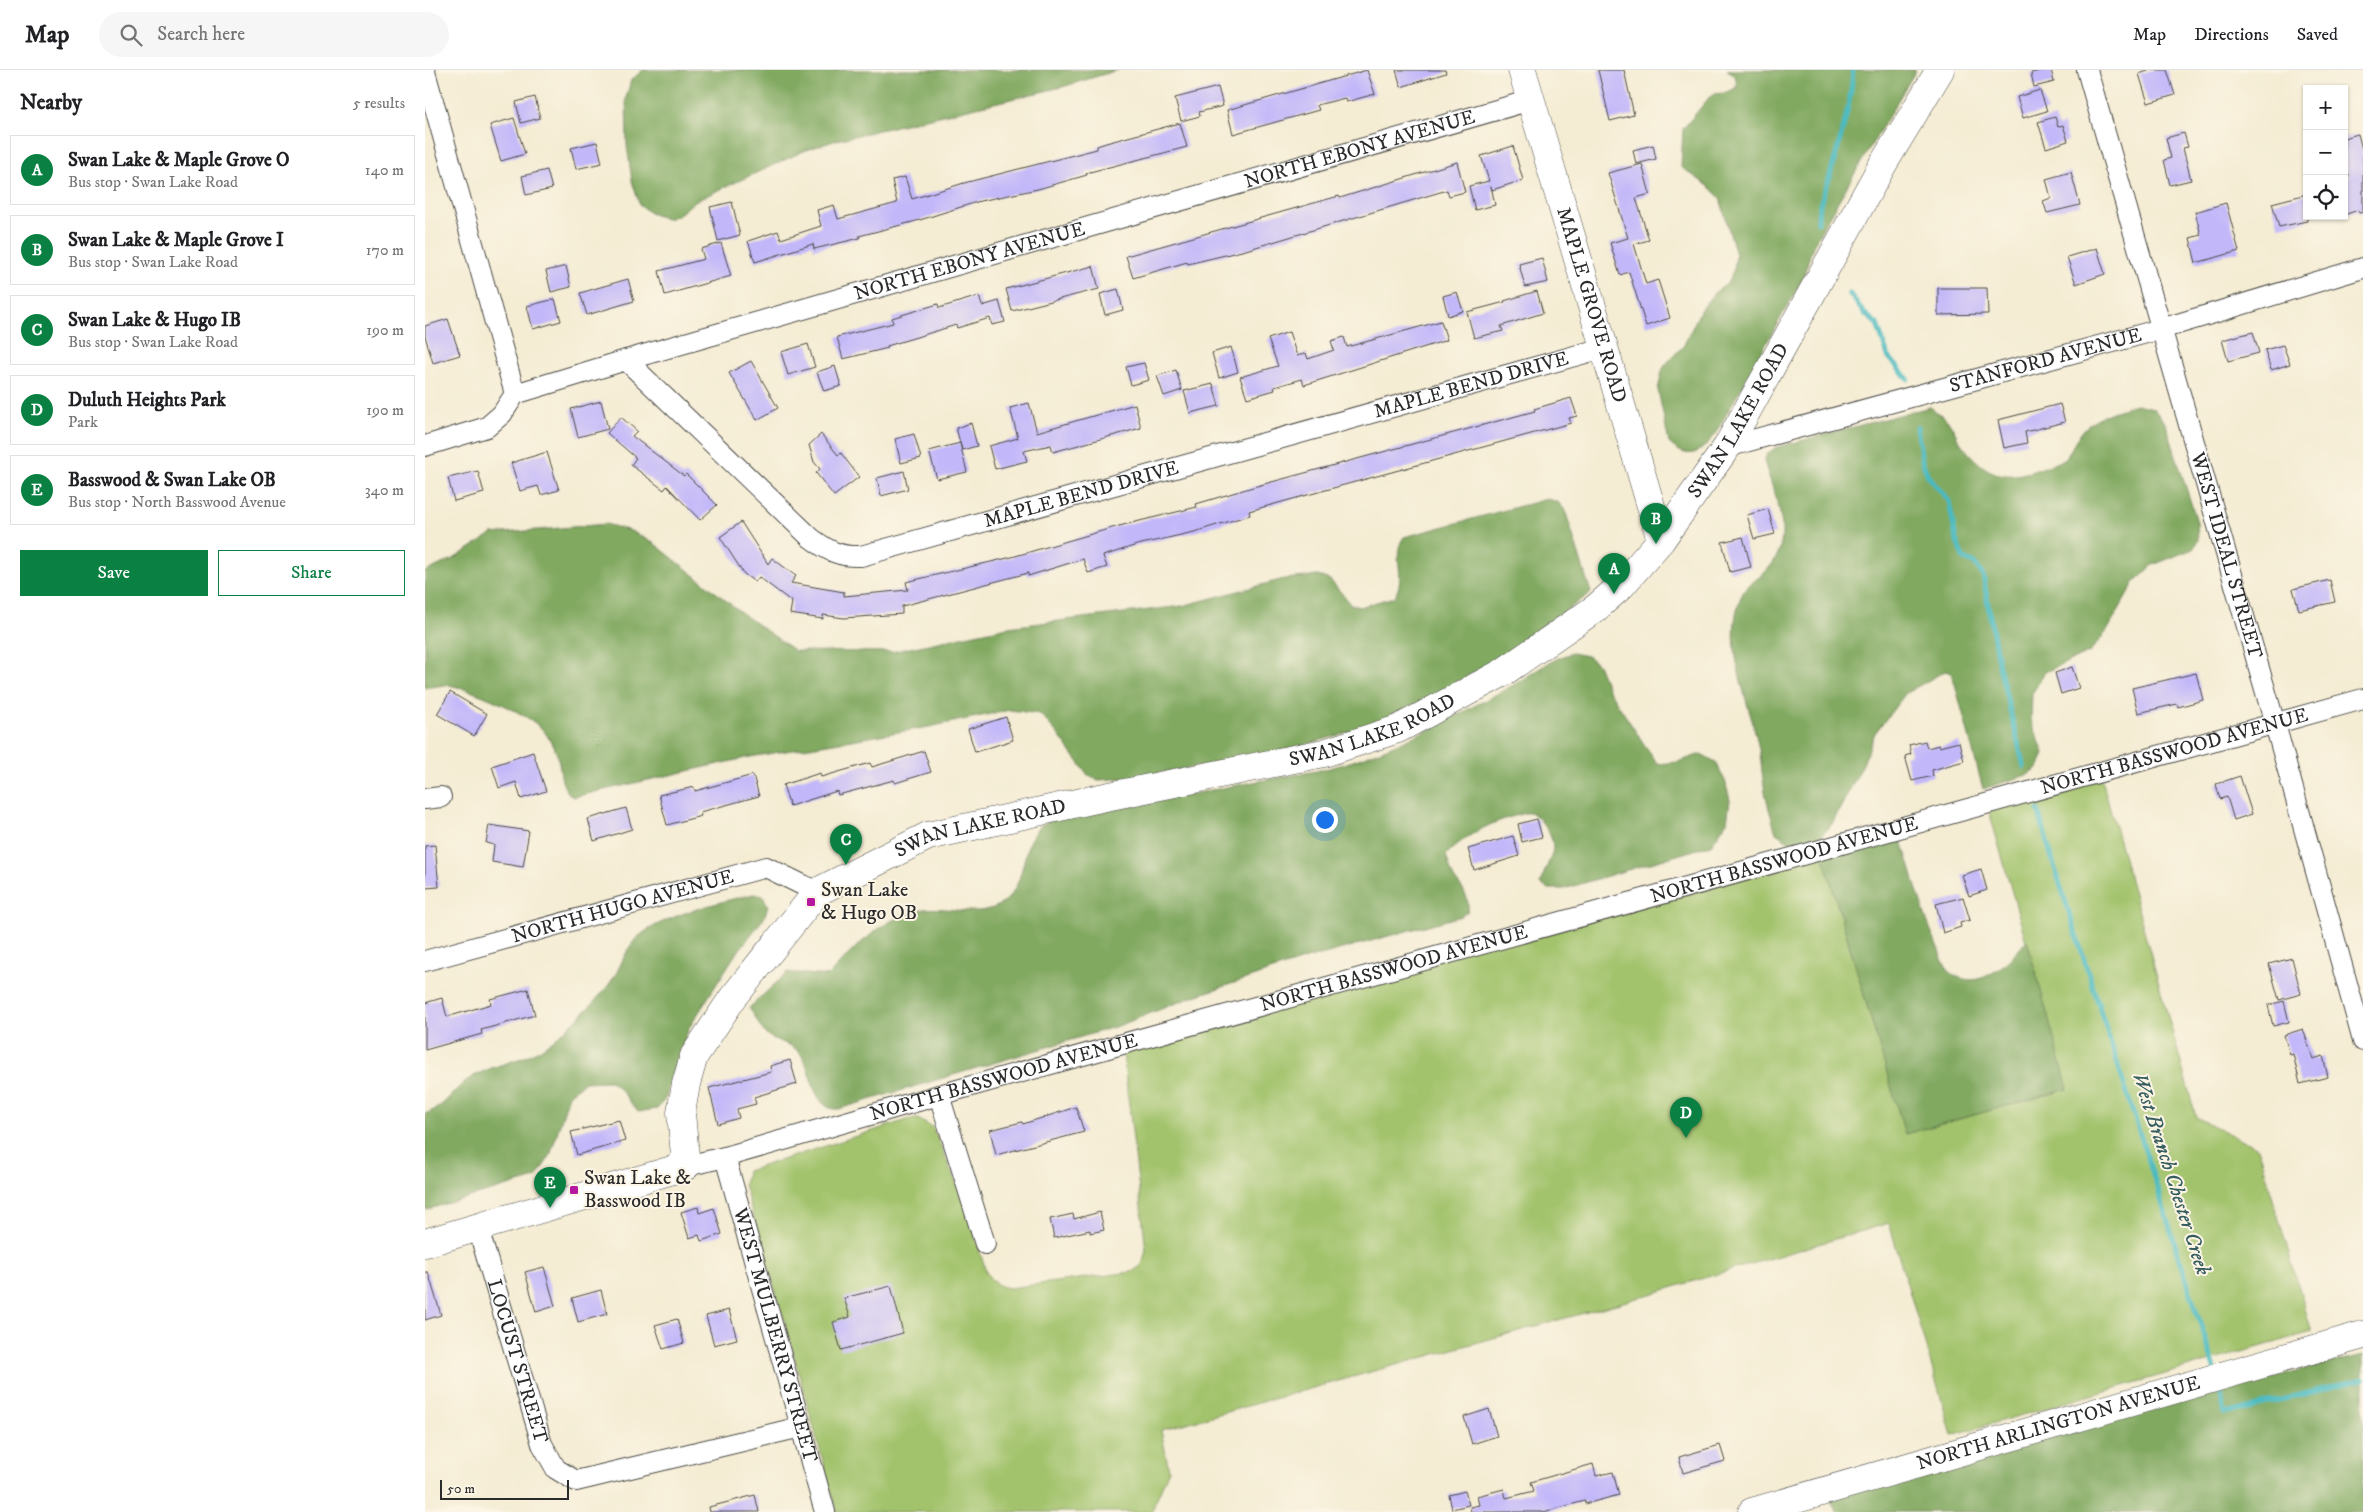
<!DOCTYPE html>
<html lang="en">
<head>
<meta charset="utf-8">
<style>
	body { margin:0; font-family:"IM FELL DW Pica",serif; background:#f6f6f6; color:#202124 }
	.controls { position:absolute; right:15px; top:15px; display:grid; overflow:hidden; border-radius:0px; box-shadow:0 1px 4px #0004 }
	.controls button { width:45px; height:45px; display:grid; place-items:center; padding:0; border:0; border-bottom:1px solid #e0e0e0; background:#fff; color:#202124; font:25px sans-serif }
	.scale { position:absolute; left:15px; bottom:12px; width:129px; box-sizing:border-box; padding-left:5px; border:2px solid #2b2b2b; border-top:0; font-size:14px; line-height:18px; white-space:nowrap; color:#2b2b2b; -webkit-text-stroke:4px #fcf5e5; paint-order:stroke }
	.you { position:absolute; left:899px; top:749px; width:18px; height:18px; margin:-12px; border:4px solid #fff; border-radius:50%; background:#1a73e8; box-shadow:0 0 0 8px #1a73e833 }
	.badge { display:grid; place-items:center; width:32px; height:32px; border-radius:50%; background:#0b8043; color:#fff; font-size:16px; font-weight:700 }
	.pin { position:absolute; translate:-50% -41px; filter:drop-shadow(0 1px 2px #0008) }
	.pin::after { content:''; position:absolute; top:26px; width:18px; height:15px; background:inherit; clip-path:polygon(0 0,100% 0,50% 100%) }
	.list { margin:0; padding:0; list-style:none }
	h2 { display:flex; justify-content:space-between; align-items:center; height:65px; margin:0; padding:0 20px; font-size:21px }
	h2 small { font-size:16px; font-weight:400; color:#757577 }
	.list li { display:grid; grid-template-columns:32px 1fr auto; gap:15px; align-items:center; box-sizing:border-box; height:70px; margin:0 10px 10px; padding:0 10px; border:1px solid #e0e0e0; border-radius:0px }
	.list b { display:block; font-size:19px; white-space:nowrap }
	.list p { margin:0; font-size:16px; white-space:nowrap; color:#757577 }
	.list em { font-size:16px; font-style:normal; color:#757577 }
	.actions { display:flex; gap:10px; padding:15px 20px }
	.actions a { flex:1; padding:11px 0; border:1px solid #0b8043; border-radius:0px; text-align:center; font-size:18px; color:#0b8043 }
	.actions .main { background:#0b8043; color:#fff }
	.icon { flex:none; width:28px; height:28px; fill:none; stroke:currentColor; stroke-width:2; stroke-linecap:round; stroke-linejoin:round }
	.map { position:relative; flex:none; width:1938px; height:1442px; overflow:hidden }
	header { display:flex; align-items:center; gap:30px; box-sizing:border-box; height:70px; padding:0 25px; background:#fff; border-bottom:1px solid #e0e0e0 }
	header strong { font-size:24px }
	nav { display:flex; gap:28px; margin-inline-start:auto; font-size:18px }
	.search { width:350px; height:45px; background:#f6f6f6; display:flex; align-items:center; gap:12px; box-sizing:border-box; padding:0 18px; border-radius:28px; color:#757577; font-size:19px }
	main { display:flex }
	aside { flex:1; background:#fff }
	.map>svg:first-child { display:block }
	.green { fill:#a2c36c; stroke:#66774c }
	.forest { fill:#81a960; stroke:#566a46 }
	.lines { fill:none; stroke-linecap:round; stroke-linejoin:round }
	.stream { stroke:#4abac0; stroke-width:5 }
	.building { fill:#c2b7f9 }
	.street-casing { stroke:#494844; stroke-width:22 }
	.secondary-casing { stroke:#494844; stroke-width:29 }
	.street { stroke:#fff; stroke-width:20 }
	.secondary { stroke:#fff; stroke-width:28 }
	.poi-dot { fill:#b5179e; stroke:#fcf5e5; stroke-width:2 }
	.labels { text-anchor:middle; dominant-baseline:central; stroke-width:4; stroke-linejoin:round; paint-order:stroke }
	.street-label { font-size:20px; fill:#2b2b2b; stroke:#fcf5e5 }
	.poi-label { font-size:20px; fill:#2b2b2b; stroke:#fcf5e5; text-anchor:start }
	.water-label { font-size:21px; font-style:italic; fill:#365d5f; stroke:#fcf5e5 }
</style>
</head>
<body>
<header>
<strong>Map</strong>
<div class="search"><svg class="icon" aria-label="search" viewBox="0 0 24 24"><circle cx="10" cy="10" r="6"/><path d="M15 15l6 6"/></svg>Search here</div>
<nav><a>Map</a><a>Directions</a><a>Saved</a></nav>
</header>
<main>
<aside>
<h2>Nearby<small>5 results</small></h2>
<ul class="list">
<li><span class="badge">A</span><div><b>Swan Lake &amp; Maple Grove O</b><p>Bus stop · Swan Lake Road</p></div><em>140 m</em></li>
<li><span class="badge">B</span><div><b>Swan Lake &amp; Maple Grove I</b><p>Bus stop · Swan Lake Road</p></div><em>170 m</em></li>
<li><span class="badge">C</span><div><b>Swan Lake &amp; Hugo IB</b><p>Bus stop · Swan Lake Road</p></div><em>190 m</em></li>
<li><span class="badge">D</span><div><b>Duluth Heights Park</b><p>Park</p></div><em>190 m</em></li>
<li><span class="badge">E</span><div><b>Basswood &amp; Swan Lake OB</b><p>Bus stop · North Basswood Avenue</p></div><em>340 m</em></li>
</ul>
<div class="actions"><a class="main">Save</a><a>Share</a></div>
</aside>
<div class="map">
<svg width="1938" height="1442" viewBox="0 0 1938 1442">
	<rect width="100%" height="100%" fill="#fcf5e5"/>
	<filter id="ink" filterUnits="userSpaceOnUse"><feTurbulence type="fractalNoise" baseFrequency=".02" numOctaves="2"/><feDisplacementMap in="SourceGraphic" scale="10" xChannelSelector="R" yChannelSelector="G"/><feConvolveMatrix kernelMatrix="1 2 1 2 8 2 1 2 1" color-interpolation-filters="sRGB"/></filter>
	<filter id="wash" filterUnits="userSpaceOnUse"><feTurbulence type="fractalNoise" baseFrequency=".0096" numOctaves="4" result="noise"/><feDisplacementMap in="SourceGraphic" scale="20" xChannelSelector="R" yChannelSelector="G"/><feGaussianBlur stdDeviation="1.12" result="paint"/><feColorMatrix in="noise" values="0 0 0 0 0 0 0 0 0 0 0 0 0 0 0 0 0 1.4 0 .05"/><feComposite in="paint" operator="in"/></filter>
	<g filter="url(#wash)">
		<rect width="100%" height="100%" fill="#f4ecd3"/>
		<!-- green -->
		<path class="green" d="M1675,702L1771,1047L1833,1078L1887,1262L1527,1365L1464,1153L1195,1233L736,1360L744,1400L726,1442H412L360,1253L319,1115L322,1101L485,1049H493L508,1058L541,1136L561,1202C567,1212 572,1216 584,1218L707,1202L717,1195L721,1180L697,975L1396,779L1480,1064L1643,1019L1562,734Z"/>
		<!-- forest -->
		<path class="forest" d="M218,0H693L637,17L412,70L381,80L270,131L253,145L242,149L228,144L215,136L207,111L202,76L201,28L206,10Z
			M1302,0H1491L1402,150L1388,176L1377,210L1289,366C1275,384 1263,391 1244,373L1233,320L1237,301L1240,295L1259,275L1276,239L1289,223L1302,214L1309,199L1311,185L1295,128L1282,115L1256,97L1258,59L1287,24L1299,23L1311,18C1312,9 1311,4 1302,0Z
			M1711,334L1728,338L1741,354L1772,452L1773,471L1768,479L1728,495L1709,513L1682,561L1665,582L1620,602L1607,624L1606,650L1619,683L1613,699L1605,704L1558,719L1530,614L1526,603L1520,601L1481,623L1450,663L1438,694L1407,754L1392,771L1373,777L1351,763C1348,752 1344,741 1342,730C1337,712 1337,692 1333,674C1323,628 1299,580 1314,532C1320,513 1331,512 1343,499C1372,468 1349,426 1339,391L1343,383L1352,377L1505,337C1511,342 1519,346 1524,352C1529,358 1531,366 1535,372C1570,420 1593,407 1641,389C1662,347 1668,349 1711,334Z
			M1122,429L1133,432L1140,440L1166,523C1112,561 1057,601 998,631C925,669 839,686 759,699C730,703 702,709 673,710L663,705L632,663L615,644L585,640L504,657L325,687L148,727C132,715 138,699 131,682C128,675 122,664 117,659C102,643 45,618 23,615C16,615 7,617 0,618V502L30,488L67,464L181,454L206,461L230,474L322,547L370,581L466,582L583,557L757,536L859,509L893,506L905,510L926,534L934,537L969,527C983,507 965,485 979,467Z
			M1147,583L1162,586L1173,594L1183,619L1232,694L1253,692L1276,684L1291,692L1300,711L1305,730L1302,752L1286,775L1139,819H1124L1115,814C1118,804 1122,797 1126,787C1133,770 1119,752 1106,742C1075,748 1043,762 1021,785C1024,794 1026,805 1032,812C1040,822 1044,827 1043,841L1036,846L881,889L767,927L693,956L414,1039C388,1041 388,1004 377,986C368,971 350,974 339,962C335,957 329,944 324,938L363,902L403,906C427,879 464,843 500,839C522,836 547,846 568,838C608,824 590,766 622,752C639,745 678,742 698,738C741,730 784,720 828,712C861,706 897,702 928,691C982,672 1033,645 1083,618C1105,606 1123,590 1147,583Z
			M1473,759C1487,800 1496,841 1514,880C1516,886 1519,896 1524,901C1553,926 1584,892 1602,870L1643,1019L1480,1064L1396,779Z
			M329,824L338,826L343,836L339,848L308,888L264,958L247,1002L241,1028L232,1039L213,1042L196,1020L185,1011L159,1012L144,1025L125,1086L111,1108L0,1140V1044C24,1035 27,1019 47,1007C71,993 101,991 123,974C146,956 168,935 185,913C195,900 199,882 210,870C231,847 298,831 329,824Z
			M1938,1285V1442H1412L1401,1421Z"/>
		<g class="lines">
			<!-- stream -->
			<path class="stream" d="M1393,153C1392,137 1399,124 1404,109C1414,73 1426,37 1428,0
				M1424,223L1440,244L1452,254L1463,286L1483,309
				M1492,357L1497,391L1503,406L1524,431L1531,469L1538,488L1550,494L1558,505L1573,592L1599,697
				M1613,740L1627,789L1790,1299
				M1794,1315L1800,1344L1938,1309"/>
		</g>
		<g id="blocks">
			<!-- building -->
			<path class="building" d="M942,0L950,24L921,32L920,28L892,35L894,40L808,64L802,40Z
				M971,0H1020L1021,3L976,17Z
				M1173,0H1199L1209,45L1185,51Z
				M1619,0H1626L1629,12L1609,17L1606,3Z
				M1726,0H1742L1750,25L1723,33L1714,4Z
				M793,17L798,36L774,42L775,46L756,51L750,28Z
				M1615,20L1622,41L1598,48L1592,27Z
				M110,27L115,48L96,53L91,32Z
				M1630,47L1633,57L1638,55L1643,71L1621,78L1613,52Z
				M89,48L100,84L76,91L65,55Z
				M755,53L762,77L661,103L662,105L613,119L555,131L495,150L434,166L435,168L389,179L388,174L330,192L323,171L353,161L356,169L396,156L392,140L409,135L413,149L472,133L467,110L480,107L487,129L539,113L672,79V76L681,73Z
				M1759,63L1763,77L1758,78L1766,110L1745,115L1739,90L1746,88L1741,68Z
				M1933,64L1938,83V142L1934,143L1933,140L1919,145V109L1924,107L1919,90V68Z
				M172,72L177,93L151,99L146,78Z
				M1228,75L1231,89L1211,94L1208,80Z
				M1088,76L1098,110L1067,120L1066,116L1070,135L1050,140L1044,116L1064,111L1056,86Z
				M1032,92L1040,122L1024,126L1022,120L821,180L763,194L762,192L708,208L701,186L914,126L915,128Z
				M1217,94L1225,124L1211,128L1224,170L1209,174L1221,214L1233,210L1245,248L1221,256L1204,202L1195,205L1185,173L1203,168L1183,103Z
				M122,100L127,119L101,125L97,106Z
				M1646,102L1655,135L1622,143L1618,131L1626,128L1621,109Z
				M1882,124V151L1854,157L1847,133Z
				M307,132L315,165L293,171L285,137Z
				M1801,133L1814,181L1771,193L1765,168L1776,165L1770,142Z
				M296,173L306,206L240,225L234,201L279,189L276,179Z
				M1672,178L1680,204L1651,214L1642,187Z
				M1117,188L1123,212L1100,217L1094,194Z
				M141,196L146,217L126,222L121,201Z
				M668,196L674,219L587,241L581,219Z
				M203,209L209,231L162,245L155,223Z
				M1513,218H1562L1563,244L1513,245Z
				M693,219L698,240L680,245L675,224Z
				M1112,221L1118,243L1076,256L1078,261L1049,268L1042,242L1080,232L1079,231Z
				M1032,222L1038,241L1023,246L1018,226Z
				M554,226L557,236L574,231L580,252L567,255L565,248L532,258L531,255L462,276L463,278L418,289L412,267L468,253L467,248L513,234L514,238Z
				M130,229L136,251L108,259L102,236Z
				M23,249L35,285L8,293L0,266V256Z
				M1016,251L1022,270L879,315L877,309L849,317L850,320L822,328L815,307L853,296L843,269L864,262L872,286L881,283L883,289L909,280L906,271L919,267L922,277Z
				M1828,262L1834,283L1803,291L1797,270Z
				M383,274L390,297L363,305L356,282Z
				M1858,275L1865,294L1846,300L1840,280Z
				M806,277L813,302L794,308L787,283Z
				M326,291L353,338L332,350L304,303Z
				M719,293L724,310L706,315L701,297Z
				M410,296L416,316L399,321L392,302Z
				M751,300L757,320L739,326L732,306Z
				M788,314L794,336L765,343L759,321Z
				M1146,328L1152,346L1144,348L1146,353L824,441L825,445L769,462L712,475L678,486L682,497L663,503L658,489L603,506V503L477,536V544L419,548L398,545V549L365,544L367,532L334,507L330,512L319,504L295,467L316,452L343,494L347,488L371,506L366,513L419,522V526L483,520L481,512L587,487L694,456L772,437L771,434L828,417L1110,341L1109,339Z
				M176,331L183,359L153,367L146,339Z
				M604,333L612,362L710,334L716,358L628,382L626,375L599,381L602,391L570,399L564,376L593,368L585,338Z
				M1635,334L1640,352L1600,362L1602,373L1579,378L1573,350Z
				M196,347L212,361L207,366L259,406L261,404L292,435L275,450L242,416L239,420L206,395L211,388L182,363Z
				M546,353L552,376L537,380L531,358Z
				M396,364L413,385L416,383L434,407L409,426L391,403L395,399L389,392L384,375Z
				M489,364L496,388L476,393L470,369Z
				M535,373L542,402L512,409L504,381Z
				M122,382L134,420L116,425L113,416L95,421L86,393Z
				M53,401L59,423L29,431L23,408Z
				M479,401L483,419L456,426L452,408Z
				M1343,439L1350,464L1329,469L1322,445Z
				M1318,467L1326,497L1305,502L1297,472Z
				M1905,510L1910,532L1874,540L1868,519Z
				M1647,597L1654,618L1636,624L1630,603Z
				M1771,603L1778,630L1753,637L1752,634L1713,643L1707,618Z
				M25,622L62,644L49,666L12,644Z
				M581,647L588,670L550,682L543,659Z
				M1500,671L1502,678L1514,675V677L1534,672L1539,691L1507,700L1508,706L1487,711L1480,686L1486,684L1484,675Z
				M499,681L506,702L470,713L469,710L413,725L412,721L365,736L358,715L395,703L396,707L445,693L447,697Z
				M108,682L121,721L96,729L91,712L74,718L67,696Z
				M328,705L334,726L275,742L276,746L242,755L234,725L269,717L270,721Z
				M1815,706L1827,744L1809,750L1802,727L1795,729L1791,714Z
				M201,738L207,759L169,771L163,749Z
				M1112,749L1117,767L1097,772L1093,754Z
				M64,755L104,761L98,797L67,792L69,775L61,773Z
				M1088,766L1094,786L1049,800L1043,779Z
				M10,775L14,817L0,818V776Z
				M1556,799L1562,820L1544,826L1537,805Z
				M1538,827L1545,850L1535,853L1536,857L1518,863L1511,834Z
				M1867,888L1876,924L1854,930L1844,894Z
				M103,919L110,945L56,960L57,964L0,980V933L17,928L22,947L66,934L65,929Z
				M1859,931L1864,952L1848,956L1843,935Z
				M1878,959L1888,989L1898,986L1903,1007L1875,1014L1868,984L1865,985L1859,965Z
				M365,990L372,1014L329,1027L331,1034L312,1039L314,1048L293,1054L284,1018L346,1002L345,996Z
				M651,1037L659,1062L571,1085L565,1060L597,1052L598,1054Z
				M194,1050L200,1071L152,1085L146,1062Z
				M273,1137L274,1143L289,1138L297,1164L276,1171L274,1165L264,1168L256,1142Z
				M675,1142L679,1160L665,1163V1160L629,1168L625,1149L648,1144L649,1149Z
				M119,1197L130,1236L111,1242L100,1202Z
				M0,1202H3L16,1245L0,1250Z
				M466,1216L478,1263L416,1280L408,1252L425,1247L419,1228Z
				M176,1220L182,1244L153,1252L147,1228Z
				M304,1240L312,1269L289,1275L281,1246Z
				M252,1249L259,1273L238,1279L230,1255Z
				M1064,1339L1072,1366L1047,1374L1039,1347Z
				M1295,1375L1300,1391L1258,1403L1254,1387Z
				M1168,1394L1171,1406L1188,1402L1194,1425L1160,1434V1431L1118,1442H1046L1045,1437L1054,1435L1052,1426L1079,1419L1081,1428L1109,1421L1106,1412Z
				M1040,1421L1044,1435L1027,1439L1024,1425Z
				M330,1425L334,1442H285L284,1437Z"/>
		</g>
	</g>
	<g filter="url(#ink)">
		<use href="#blocks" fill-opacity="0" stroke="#494844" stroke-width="1"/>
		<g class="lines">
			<!-- street casing -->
			<g class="street-casing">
				<g id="street">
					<path id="s1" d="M1662,0L1850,654L1938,971"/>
					<path d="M0,2L90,324"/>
					<path id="s2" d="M201,290L386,468C403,481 415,487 436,486L1178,278"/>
					<path id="s3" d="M0,376L62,357L77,344L90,324L201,290L1106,30"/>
					<path id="s4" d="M1302,377L1736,259L1938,198"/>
					<path d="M0,729L16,727"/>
					<path id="s5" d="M0,891L341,797L392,822"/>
					<path d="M514,1025L560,1174"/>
					<path id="s6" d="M300,1087L400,1442"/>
					<path id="s7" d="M261,1096L300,1087L514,1025L1938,629"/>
					<path id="s8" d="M53,1158L117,1374L131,1399L151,1411L376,1357"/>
				</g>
			</g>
			<!-- secondary casing -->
			<g class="secondary-casing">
				<g id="secondary">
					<path id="s9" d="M1097,0L1236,470"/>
					<path id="s10" d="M0,1173L261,1096L256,1043L261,1014L269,986L307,929L392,822L503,766L680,727L899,683L973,659L1077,603L1171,538L1196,516L1236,470L1302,377L1458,94L1515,0"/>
					<path id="s11" d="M1327,1442L1938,1265"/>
				</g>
			</g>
			<!-- street -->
			<use href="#street" class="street"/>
			<!-- secondary -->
			<use href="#secondary" class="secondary"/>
		</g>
	</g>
	<!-- markers -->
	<g class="poi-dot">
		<rect x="381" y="827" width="10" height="10" rx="2.5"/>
		<rect x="144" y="1115" width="10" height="10" rx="2.5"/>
	</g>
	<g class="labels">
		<!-- street labels -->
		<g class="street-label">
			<text stroke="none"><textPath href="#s3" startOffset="988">NORTH EBONY AVENUE</textPath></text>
			<text stroke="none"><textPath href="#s3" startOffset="582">NORTH EBONY AVENUE</textPath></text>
			<text stroke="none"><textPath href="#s9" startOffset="245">MAPLE GROVE ROAD</textPath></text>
			<text stroke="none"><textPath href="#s4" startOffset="330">STANFORD AVENUE</textPath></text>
			<text stroke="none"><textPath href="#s2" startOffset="945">MAPLE BEND DRIVE</textPath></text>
			<text stroke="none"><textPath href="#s10" startOffset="1665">SWAN LAKE ROAD</textPath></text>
			<text stroke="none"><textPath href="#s2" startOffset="540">MAPLE BEND DRIVE</textPath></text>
			<text stroke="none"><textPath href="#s1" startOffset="505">WEST IDEAL STREET</textPath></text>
			<text stroke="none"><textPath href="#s10" startOffset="1171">SWAN LAKE ROAD</textPath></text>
			<text stroke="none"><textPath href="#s7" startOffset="1545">NORTH BASSWOOD AVENUE</textPath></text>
			<text stroke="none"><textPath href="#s10" startOffset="766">SWAN LAKE ROAD</textPath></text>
			<text stroke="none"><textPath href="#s7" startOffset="1140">NORTH BASSWOOD AVENUE</textPath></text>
			<text stroke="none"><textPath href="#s5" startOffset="205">NORTH HUGO AVENUE</textPath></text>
			<text stroke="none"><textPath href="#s7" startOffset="735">NORTH BASSWOOD AVENUE</textPath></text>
			<text stroke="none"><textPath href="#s7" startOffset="330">NORTH BASSWOOD AVENUE</textPath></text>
			<text stroke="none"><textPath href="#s6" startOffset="185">WEST MULBERRY STREET</textPath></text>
			<text stroke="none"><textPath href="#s8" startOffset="139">LOCUST STREET</textPath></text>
			<text stroke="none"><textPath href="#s11" startOffset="319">NORTH ARLINGTON AVENUE</textPath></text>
		</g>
		<!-- poi labels -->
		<g class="poi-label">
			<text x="396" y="820">Swan Lake<tspan x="396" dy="23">&amp; Hugo OB</tspan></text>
			<text x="159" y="1108">Swan Lake &amp;<tspan x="159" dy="23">Basswood IB</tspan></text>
		</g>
		<!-- water labels -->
		<g class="water-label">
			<text transform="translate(1746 1104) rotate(72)">West Branch Chester Creek</text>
		</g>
	</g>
</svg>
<div class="controls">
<button>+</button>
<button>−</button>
<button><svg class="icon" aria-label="locate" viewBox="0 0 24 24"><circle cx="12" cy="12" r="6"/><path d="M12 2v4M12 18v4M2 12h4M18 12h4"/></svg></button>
</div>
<div class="scale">50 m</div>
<div class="you"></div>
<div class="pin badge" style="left:1189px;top:524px">A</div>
<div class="pin badge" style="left:1231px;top:474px">B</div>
<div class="pin badge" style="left:421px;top:795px">C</div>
<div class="pin badge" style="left:1261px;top:1068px">D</div>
<div class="pin badge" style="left:125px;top:1138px">E</div>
</div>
</main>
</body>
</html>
